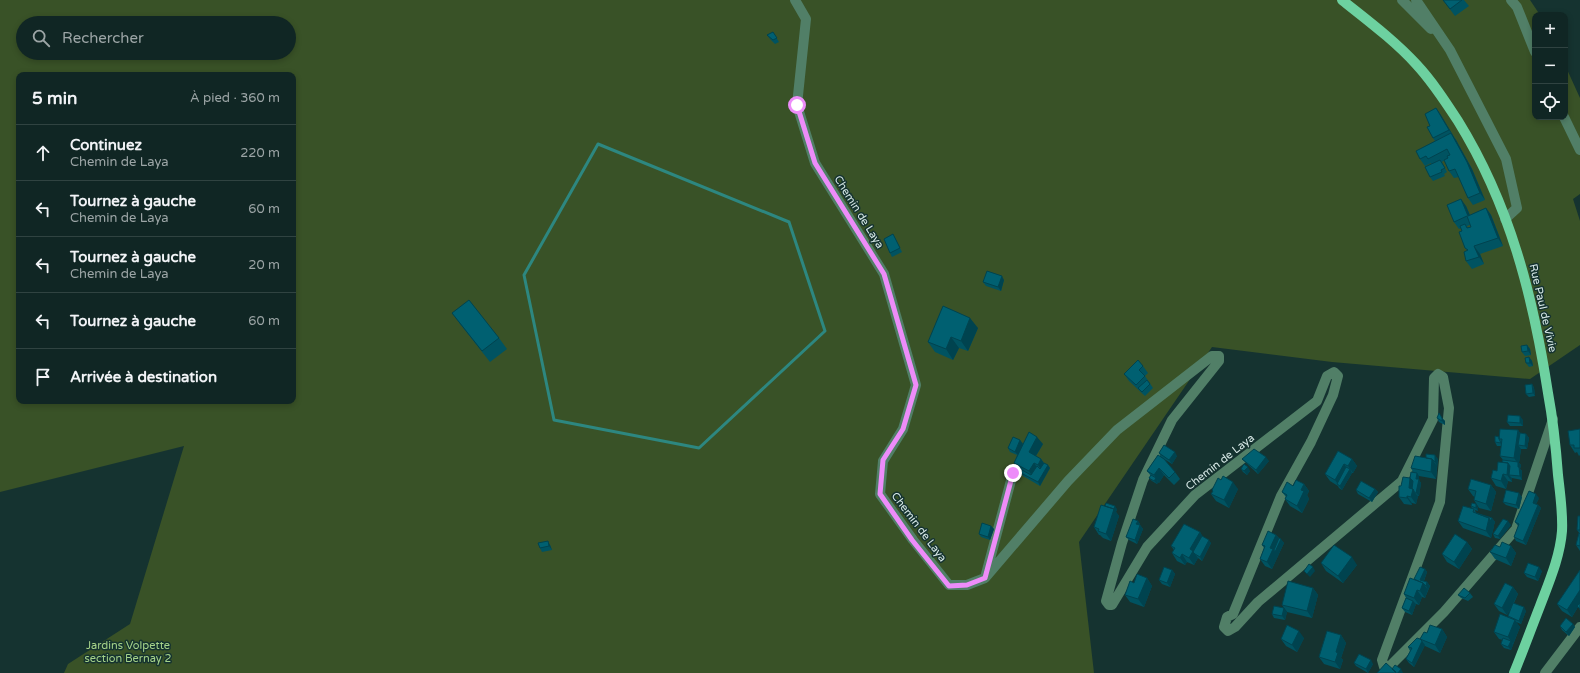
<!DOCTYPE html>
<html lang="fr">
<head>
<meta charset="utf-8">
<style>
	body { margin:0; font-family:"Varela Round",sans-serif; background:#192e2c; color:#f1f3f6 }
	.controls { position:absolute; right:12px; top:12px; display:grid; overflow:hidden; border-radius:8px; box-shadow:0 2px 6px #0003 }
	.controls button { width:36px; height:36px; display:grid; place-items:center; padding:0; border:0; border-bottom:1px solid #304341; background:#102624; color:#f1f3f6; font:20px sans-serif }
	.stop { position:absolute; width:12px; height:12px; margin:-9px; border:3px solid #ed8cf9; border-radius:50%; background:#fff }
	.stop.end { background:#ed8cf9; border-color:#fff; box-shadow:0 1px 4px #0008 }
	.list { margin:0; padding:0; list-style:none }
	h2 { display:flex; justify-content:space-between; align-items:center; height:52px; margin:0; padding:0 16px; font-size:17px }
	h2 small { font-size:13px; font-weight:400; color:#9ca5a6 }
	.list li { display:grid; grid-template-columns:26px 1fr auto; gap:12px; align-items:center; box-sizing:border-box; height:56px; padding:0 16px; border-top:1px solid #304341 }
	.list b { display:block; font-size:15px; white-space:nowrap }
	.list p { margin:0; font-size:13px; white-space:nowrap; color:#9ca5a6 }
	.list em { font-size:13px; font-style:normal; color:#9ca5a6 }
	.icon { flex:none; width:22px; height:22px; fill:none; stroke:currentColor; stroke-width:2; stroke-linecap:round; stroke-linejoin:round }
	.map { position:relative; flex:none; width:1580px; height:673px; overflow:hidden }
	.search { position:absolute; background:#102624; box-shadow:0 2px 6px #0003; left:16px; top:16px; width:280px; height:44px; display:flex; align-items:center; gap:10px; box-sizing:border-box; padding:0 14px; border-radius:22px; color:#9ca5a6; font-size:15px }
	.panel { position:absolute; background:#102624; box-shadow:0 2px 6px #0003; left:16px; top:72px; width:280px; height:332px; border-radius:8px }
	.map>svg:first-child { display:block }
	.green { fill:#395227; fill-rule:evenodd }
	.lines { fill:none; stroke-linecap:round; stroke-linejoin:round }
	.minor { stroke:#517f67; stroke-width:10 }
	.major { stroke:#6dd1a0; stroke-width:10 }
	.wall { fill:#005361; fill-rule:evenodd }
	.shaded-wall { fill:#00434f }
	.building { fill:#006071; stroke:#00434f }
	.route { stroke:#ed8cf9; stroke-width:5 }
	.marked { fill:none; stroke:#2d8780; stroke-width:3; stroke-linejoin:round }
	.labels { text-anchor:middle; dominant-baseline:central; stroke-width:3; stroke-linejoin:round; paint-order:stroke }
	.street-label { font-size:11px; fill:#d9eae8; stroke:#153330 }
	.park-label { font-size:11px; fill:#a6d389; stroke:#153330 }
</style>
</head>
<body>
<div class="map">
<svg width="1580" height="673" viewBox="0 0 1580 673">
	<rect width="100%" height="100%" fill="#153330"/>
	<!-- green -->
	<path class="green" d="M0,0H1530L1540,15H1535V117H1565V65L1580,98V194L1573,199L1580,221V345L1530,379L1332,362L1212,347L1079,542L1094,673H64L68,664L130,624L184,446L0,492ZM23,23H289V53H23ZM19,75H293V401H19Z"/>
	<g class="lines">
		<!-- minor -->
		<path class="minor" d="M795,0L806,19L797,105L815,163L884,274L916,385L903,429L883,461L880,494L913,540L949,585H967L985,578L1068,481L1117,430L1212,356H1219V361L1172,420L1143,480L1122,543L1106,601L1109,605H1112L1147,547L1195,495L1317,401L1327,376L1334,372L1338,376L1333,395L1311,442L1281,496L1233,614L1227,617L1224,627L1228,631L1235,627L1258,602L1402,481L1433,419L1434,378L1438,374L1443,377L1449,408L1440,502L1382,660L1384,667L1391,665L1444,612L1516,529L1553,419
			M1402,0L1431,29
			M1416,0L1450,50L1506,159L1517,208L1505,219
			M1511,0L1517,7L1535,52
			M1564,117L1580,150
			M986,574L1013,473
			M1545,673L1580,627"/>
		<!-- major -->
		<path class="major" d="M1342,0C1367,20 1394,40 1416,64C1432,81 1445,101 1458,121C1510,205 1533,296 1548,393C1553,420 1556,448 1558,475C1560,493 1563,513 1562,531C1560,557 1549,582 1540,606C1531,629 1523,651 1514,673"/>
	</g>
	<!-- wall -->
	<path class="wall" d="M1443,0H1464L1469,6L1455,16Z
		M773,32L779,42L775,44L770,39L767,35Z
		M1436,108L1456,140L1472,169L1485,200L1473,205L1468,198L1459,177L1454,178L1449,171L1445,160L1442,162L1447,172L1444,174L1445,176L1433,181L1430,177L1431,164V163L1425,166L1420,159L1435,141L1433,138L1430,126Z
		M1466,206L1470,215L1486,208L1491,215L1503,246L1480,254L1484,264L1472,269L1466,261L1467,250L1465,248L1461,228L1459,229L1454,222ZM1470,225L1471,227L1468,228L1467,226Z
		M893,234L902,252L892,257L890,253Z
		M1004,280L1001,291L986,286L983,282Z
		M452,313L499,338L507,349L490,362L460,324Z
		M978,328L968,351L959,348L953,360L935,352L928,342Z
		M1527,345L1530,349L1531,355L1525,356L1522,352Z
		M1529,357L1532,361L1533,366L1529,367L1526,363Z
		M1143,366L1148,373L1145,376L1153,388L1145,396L1129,381L1124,374Z
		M1532,384L1534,388L1535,396L1529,397L1526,394Z
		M1437,418H1442L1445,421V425L1439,422Z
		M1523,420V426H1510L1507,422Z
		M1580,429V455L1579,456L1577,452L1575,453L1570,445Z
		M1518,430L1520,433L1526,434L1529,438L1527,449H1521L1519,463L1521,465L1520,469L1522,471V480L1512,478V482L1508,481L1506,489L1496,486L1491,478L1497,471L1502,462L1503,460L1500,456L1501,446H1497L1495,442L1499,437Z
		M1020,440L1023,444H1043L1036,456L1041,459L1044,463L1050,468L1040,486L1023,476L1021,473V472L1019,470L1014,463L1017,455L1010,452L1008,448Z
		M1159,453L1177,456L1172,464L1161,457Z
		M1158,455L1175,472L1180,479L1174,485L1164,475L1159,483L1158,482L1157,484L1152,481L1149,478L1151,476L1147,471Z
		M1242,459L1269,461L1258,474L1245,462Z
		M1352,459L1357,466L1353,473H1352L1342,490L1339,488L1338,486L1330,481L1325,474Z
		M1438,459L1436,479L1419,476V480L1421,483L1419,496H1418L1416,504L1412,503V505L1404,504L1399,497L1401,486L1410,478L1413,472L1411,468Z
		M1241,469L1250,471L1247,475L1243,472Z
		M1221,480L1238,489L1229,508L1216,501L1211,494L1213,492L1212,490Z
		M1304,484L1309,491L1307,495L1309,499L1302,513L1290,506L1285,499L1286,497L1282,492L1293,486Z
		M1491,485L1496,492L1491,511L1479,508L1474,500L1475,497L1473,496L1468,489Z
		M1375,489L1378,492L1372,502L1358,494L1356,490Z
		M1522,497L1519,509L1506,505L1503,502Z
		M1539,498L1536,504L1538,505L1541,508L1526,545L1516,541L1514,537L1518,526L1515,522Z
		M1476,504L1478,508V511L1475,510L1476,513L1492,518L1495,522L1494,525V526L1491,538L1463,528L1458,521L1472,509L1471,506Z
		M1117,509L1116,512L1119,516L1111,541L1103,538L1100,535H1099L1094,527Z
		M1580,516V551L1576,545L1580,534L1577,530Z
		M1138,521L1140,524V525L1143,529L1137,544L1129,540L1126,537Z
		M1511,525L1500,539L1495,538L1493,534Z
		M991,526L994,529L990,540L981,537L979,534Z
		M1200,532L1202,536L1211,543L1202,561L1198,558L1194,565L1187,562L1185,565L1177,561L1172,553L1174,550L1171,546Z
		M1276,535L1284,543L1272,569L1265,566L1260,559L1264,548L1262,545Z
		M1467,542L1472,549L1459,569L1447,562L1442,554Z
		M550,545L552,550L542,552L540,548Z
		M1511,546L1516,553L1511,566L1495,559L1490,552L1500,547Z
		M1321,563L1357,565L1343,583L1326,571Z
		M1425,569L1427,572L1424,581L1427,582L1430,586L1425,598L1422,597L1419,605L1416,604L1412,615L1405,612L1402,608L1406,598L1404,594L1414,579Z
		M1172,570L1175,574L1170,587L1162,584L1159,580Z
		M1580,570V610L1578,607L1572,617L1562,611L1557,604Z
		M1542,571L1538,581L1527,577L1524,573Z
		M1147,578L1152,586L1144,607L1130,602L1125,595L1134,583Z
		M1513,587L1518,594L1514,603L1526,611L1521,624L1516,622L1520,627L1511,650L1504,648L1501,644L1503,640L1499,639L1494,632L1509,618L1508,616L1511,608L1507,615L1499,611L1494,604Z
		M1313,588L1318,595L1312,618L1287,612L1282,605Z
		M1470,593L1473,597L1468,601L1461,598L1458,595Z
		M1287,612L1285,620L1274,618L1272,614Z
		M1573,624L1575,627L1569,636L1562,630L1560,626Z
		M1442,629L1447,637L1440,653L1425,646V645L1414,667L1409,663L1406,659L1410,651L1408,647L1420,639L1427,633Z
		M1341,635L1346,643L1341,658L1343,660L1340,669L1324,664L1319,657Z
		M1304,638L1297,652L1286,646L1281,639Z
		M1354,663L1373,664L1368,673L1356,666Z"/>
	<!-- shaded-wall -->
	<path class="shaded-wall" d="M1436,108L1441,115L1454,137L1449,130Z
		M1451,133L1456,140L1472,169L1485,200L1480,193Z
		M1461,199L1466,206L1473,223L1468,216Z
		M1486,208L1491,215L1503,246L1498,238Z
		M1474,246L1480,254L1484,264L1479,257Z
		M1002,276L1004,280L1001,291L998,287Z
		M970,318L978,328L968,351L961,341Z
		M951,337L959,348L953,360L946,349Z
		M1527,345L1530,349L1531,355L1528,351Z
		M1529,357L1532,361L1533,366L1530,363Z
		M1532,384L1534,388L1535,396L1533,393Z
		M1520,416L1523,420V426L1520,423Z
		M1442,418L1445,421V425L1442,421Z
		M1518,430L1523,437L1518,445L1521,449L1519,463L1521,465L1520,469L1522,471V480L1520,476L1518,467V464L1514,458Z
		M1526,434L1529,438L1527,449L1525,446Z
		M1037,437L1043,444L1034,459L1029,452Z
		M1020,440L1023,444L1018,455L1015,452Z
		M1175,452L1177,456L1172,464L1169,460Z
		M1435,455L1438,459L1437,466L1435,462Z
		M1266,457L1269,461L1258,474L1256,470Z
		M1041,459L1046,466L1043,472L1038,465Z
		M1352,459L1357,466L1353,473L1348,466Z
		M1432,459L1437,466L1436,479L1431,472Z
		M1034,463L1039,470L1034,479L1029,471Z
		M1508,463L1513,470L1509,475L1512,478V482L1507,475Z
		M1344,464L1349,471L1350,469L1352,473L1342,490L1335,480Z
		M1048,465L1050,468L1040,486L1038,482Z
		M1248,467L1250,471L1247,475L1244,471Z
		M1159,468L1164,475L1159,483L1154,475Z
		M1417,473L1419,476V480L1421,483L1419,496L1416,493Z
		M1503,474L1508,481L1506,489L1501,481Z
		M1156,478L1158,482L1157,484L1154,481Z
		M1410,478L1416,485L1414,492L1418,496L1416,504L1411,497L1409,488Z
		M1233,482L1238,489L1229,508L1224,500Z
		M1304,484L1309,491L1307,495L1309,499L1302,513L1297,506L1301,490Z
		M1491,485L1496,492L1491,511L1486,504Z
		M1375,489L1378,492L1372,502L1369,498Z
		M1519,493L1522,497L1519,509L1516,505Z
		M1536,494L1539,498L1535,506L1533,503Z
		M1407,496L1412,503V505L1407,498Z
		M1476,504L1478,508V511L1476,508Z
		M1538,505L1541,508L1526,545L1523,541Z
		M1115,506L1117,509L1116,512L1119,516L1111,541L1106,534Z
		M1489,518H1492L1495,522L1494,525V526L1491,538L1486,531Z
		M1138,521L1140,524L1139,528L1136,524Z
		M1508,521L1511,525L1500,539L1498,536Z
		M1140,525L1143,529L1137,544L1135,540Z
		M991,526L994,529L990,540L988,537Z
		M1200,532L1205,540L1195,554L1198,558L1194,565L1189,558L1190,549Z
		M1276,535L1281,541V539L1284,543L1278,556L1275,552L1278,556L1272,569L1267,562L1270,548Z
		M1209,540L1211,543L1202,561L1200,557Z
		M548,541L550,545L552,550L549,546Z
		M1467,542L1472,549L1459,569L1454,562Z
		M1511,546L1516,553L1511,566L1506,558Z
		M1182,554L1187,562L1185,565L1180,558Z
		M1352,557L1357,565L1343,583L1338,576Z
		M1313,567L1315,571L1310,577L1307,574Z
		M1539,567L1542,571L1538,581L1535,577Z
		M1425,569L1427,572L1423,583L1420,580Z
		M1172,570L1175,574L1170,587L1167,583Z
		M1147,578L1152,586L1144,607L1138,599Z
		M1427,582L1430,586L1428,590L1426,586Z
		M1423,583L1428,590L1425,598L1420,591Z
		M1513,587L1518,594L1507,615L1502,608Z
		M1313,588L1318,595L1312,618L1307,611Z
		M1417,590L1422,597L1419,605L1414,598Z
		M1580,590V605L1577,606L1578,607L1572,617L1567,610Z
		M1413,601L1416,604L1412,615L1409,611Z
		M1524,607L1526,611L1521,624L1519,621Z
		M1284,608L1287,612L1285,620L1282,616Z
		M1515,620L1520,627L1513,644L1508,637Z
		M1573,624L1575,627L1569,636L1566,632Z
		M1442,629L1447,637L1440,653L1435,645Z
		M1299,631L1304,638L1297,652L1292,645Z
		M1341,635L1346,643L1341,658L1343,660L1340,669L1335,662L1336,652Z
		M1422,641L1425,645L1414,667L1412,663Z
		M1511,641L1513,645L1511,650L1508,647Z
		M1371,660L1373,664L1368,673L1366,669Z
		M1401,669L1403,673H1398Z"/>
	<!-- building -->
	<path class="building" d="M1443,0H1462L1450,9Z
		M773,32L777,38L773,40L767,35Z
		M1436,108L1449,130L1433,138L1427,127L1430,126L1425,114Z
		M1451,133L1467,162L1480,193L1468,198L1455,169L1449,171L1444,160L1448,158L1447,156L1450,155L1447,149L1428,159L1426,156L1420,159L1416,151Z
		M1440,160L1445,168L1441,170L1442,172L1430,177L1425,167Z
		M1461,199L1468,216L1486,208L1498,238L1474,246L1479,257L1466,261L1464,252L1468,250L1465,248L1459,232L1462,231L1460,226L1465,224L1467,228L1471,227L1467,216L1454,222L1447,205Z
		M893,234L900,248L890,253L884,239Z
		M987,271L1002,276L998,287L983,282Z
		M469,300L499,338L482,351L452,313Z
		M943,306L970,318L961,341L951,337L946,349L928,342Z
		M1527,345L1528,351L1522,352L1521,346Z
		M1529,357L1530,363H1526L1525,358Z
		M1138,360L1143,366L1139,370L1145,376L1136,385L1124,374Z
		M1147,380L1150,384L1142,392L1138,388Z
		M1532,384L1533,393L1526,394L1525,385Z
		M1439,413L1442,418V421L1437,418Z
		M1508,415L1520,416V423L1507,422Z
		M1500,429L1518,430L1514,458L1500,456L1502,439H1499Z
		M1580,429V448H1574V445H1570L1568,431Z
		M1029,432L1037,437L1029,452L1041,459L1038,465L1034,463L1029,471L1014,463Z
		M1520,433L1526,434L1525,446L1518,445Z
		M1495,436L1499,437V439L1501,443L1495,442Z
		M1013,437L1020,440L1015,452L1008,448Z
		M1164,445L1175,452L1169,460L1159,453Z
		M1254,449L1266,457L1256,470L1242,459Z
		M1338,451L1352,459L1348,466L1344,464L1335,480L1325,474Z
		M1426,454L1435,455V462L1432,459L1426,458Z
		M1158,455L1164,459L1175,472L1169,478L1159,468L1154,475L1147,471Z
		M1415,456L1432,459L1431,472L1411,468Z
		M1503,460L1518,462V467H1519L1520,476L1509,475L1510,466L1508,463L1502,462Z
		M1498,462L1508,463L1507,475L1503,474L1501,481L1491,478L1493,470L1497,471Z
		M1044,463L1048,465L1038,482L1021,473L1022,470L1031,475L1037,466L1040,469Z
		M1244,464L1248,467L1244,471L1241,469Z
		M1346,467L1350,469L1340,486L1337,484Z
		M1411,472L1417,473L1416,479H1419L1416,493H1415L1413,489H1412L1413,481L1410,478Z
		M1151,475L1156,478L1154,481L1149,478Z
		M1223,476L1233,482L1224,500L1211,494L1213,491L1212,490L1218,478L1221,480Z
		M1403,477L1410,478L1409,488L1413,489L1411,497L1407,496V498L1399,497V486H1401Z
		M1471,479L1491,485L1486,504L1474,500L1476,491L1468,489Z
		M1296,480L1304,484L1301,490L1304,491L1297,506L1285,499L1287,495L1282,492L1287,482L1293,486Z
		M1361,481L1375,489L1369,498L1356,490Z
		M1506,490L1519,493L1516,505L1503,502Z
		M1529,491L1536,494L1533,503L1538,505L1523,541L1514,537L1519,524L1515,522Z
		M1106,503L1115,506L1114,509L1105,506Z
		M1472,503L1476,504V508L1471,506Z
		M1101,505L1114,509L1106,534L1098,531L1099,529L1094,527Z
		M1463,506L1474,509L1473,512L1489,518L1486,531L1458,521Z
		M1476,513L1492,518L1491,521L1489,518Z
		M1578,516H1580V530H1577Z
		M1133,519L1138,521L1136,524L1140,525L1135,540L1126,537Z
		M1503,519L1508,521L1498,536L1493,534Z
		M982,523L991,526L988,537L979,534Z
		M1184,524L1200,532L1190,549L1193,551L1189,558L1182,554L1180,558L1172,553L1175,548L1171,546Z
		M1268,531L1276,535L1270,548L1273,549L1267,562L1260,559L1265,546L1262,545Z
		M1579,533L1580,534V546L1576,545Z
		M1455,534L1467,542L1454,562L1442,554Z
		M1202,536L1209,540L1200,557L1195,554L1193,552Z
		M1279,538L1281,539L1275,552L1274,550Z
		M548,541L549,546L540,548L538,543Z
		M1502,542L1511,546L1506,558L1490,552L1495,545L1500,547Z
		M1334,545L1352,557L1338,576L1321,563Z
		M1528,563L1539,567L1535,577L1524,573Z
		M1309,564L1313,567L1307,574L1304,571Z
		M1164,567L1172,570L1167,583L1159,580Z
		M1420,567L1425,569L1420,580L1427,582L1426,586L1423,583L1414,579Z
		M1580,570V590L1567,610L1557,604Z
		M1137,574L1147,578L1138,599L1125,595L1130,581L1134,583Z
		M1410,578L1423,583L1420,591L1417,590L1414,598L1404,594Z
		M1288,581L1313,588L1307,611L1282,605Z
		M1505,583L1513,587L1502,608L1494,604Z
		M1464,588L1470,593L1465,598L1458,595Z
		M1406,598L1413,601L1409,611L1402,608Z
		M1513,603L1524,607L1519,621L1508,616Z
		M1580,603V609L1577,606Z
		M1274,606L1284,608L1282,616L1272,614Z
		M1500,614L1515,620L1508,637L1494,632Z
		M1566,618L1573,624L1566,632L1560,626Z
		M1287,625L1299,631L1292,645L1281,639Z
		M1430,625L1442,629L1435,645L1420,639L1424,632L1427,633Z
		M1327,631L1341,635L1336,652L1338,653L1335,662L1319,657Z
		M1417,638L1420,639L1422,641L1412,663L1406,659L1412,648L1408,647Z
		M1503,638L1511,641L1508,647L1501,644Z
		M1359,654L1371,660L1366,669L1354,663Z
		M1386,663L1396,672L1395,673H1377Z
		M1395,665L1401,669L1398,673H1396L1392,669Z"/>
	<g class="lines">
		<!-- route -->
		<path class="route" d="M797,105L815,163L884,274L916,385L903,429L883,460L880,494L912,540L949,586L967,585L985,578L1013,473"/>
	</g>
	<!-- marked area -->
	<path class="marked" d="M598,144L789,222L825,331L699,448L554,420L524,275Z"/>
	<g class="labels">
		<!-- street labels -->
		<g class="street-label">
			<text transform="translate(859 212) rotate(58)">Chemin de Laya</text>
			<text transform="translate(1543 308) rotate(77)">Rue Paul de Vivie</text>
			<text transform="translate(1220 462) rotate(-38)">Chemin de Laya</text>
			<text transform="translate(919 527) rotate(53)">Chemin de Laya</text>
		</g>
		<!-- park labels -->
		<g class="park-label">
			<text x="128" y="645">Jardins Volpette<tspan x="128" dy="13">section Bernay 2</tspan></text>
		</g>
	</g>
</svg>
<div class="controls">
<button>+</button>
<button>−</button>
<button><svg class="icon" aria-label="locate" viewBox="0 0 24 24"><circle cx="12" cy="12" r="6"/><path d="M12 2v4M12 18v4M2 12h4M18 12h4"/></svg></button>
</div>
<div class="stop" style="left:797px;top:105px"></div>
<div class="stop end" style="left:1013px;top:473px"></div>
<div class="search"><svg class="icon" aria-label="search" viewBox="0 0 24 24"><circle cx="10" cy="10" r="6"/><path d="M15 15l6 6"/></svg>Rechercher</div>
<section class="panel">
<h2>5 min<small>À pied · 360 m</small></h2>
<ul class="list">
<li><svg class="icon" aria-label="ahead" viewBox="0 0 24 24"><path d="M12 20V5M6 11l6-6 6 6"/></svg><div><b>Continuez</b><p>Chemin de Laya</p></div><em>220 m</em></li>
<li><svg class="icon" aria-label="left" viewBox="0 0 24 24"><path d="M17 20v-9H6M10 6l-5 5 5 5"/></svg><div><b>Tournez à gauche</b><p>Chemin de Laya</p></div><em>60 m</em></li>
<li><svg class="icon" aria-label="left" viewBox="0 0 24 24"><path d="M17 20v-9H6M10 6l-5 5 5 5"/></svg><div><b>Tournez à gauche</b><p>Chemin de Laya</p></div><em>20 m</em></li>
<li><svg class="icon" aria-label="left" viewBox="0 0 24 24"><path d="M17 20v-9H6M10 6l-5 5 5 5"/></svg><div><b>Tournez à gauche</b></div><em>60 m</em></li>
<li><svg class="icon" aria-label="arrive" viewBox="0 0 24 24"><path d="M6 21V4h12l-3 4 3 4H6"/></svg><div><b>Arrivée à destination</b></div></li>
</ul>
</section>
</div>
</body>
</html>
